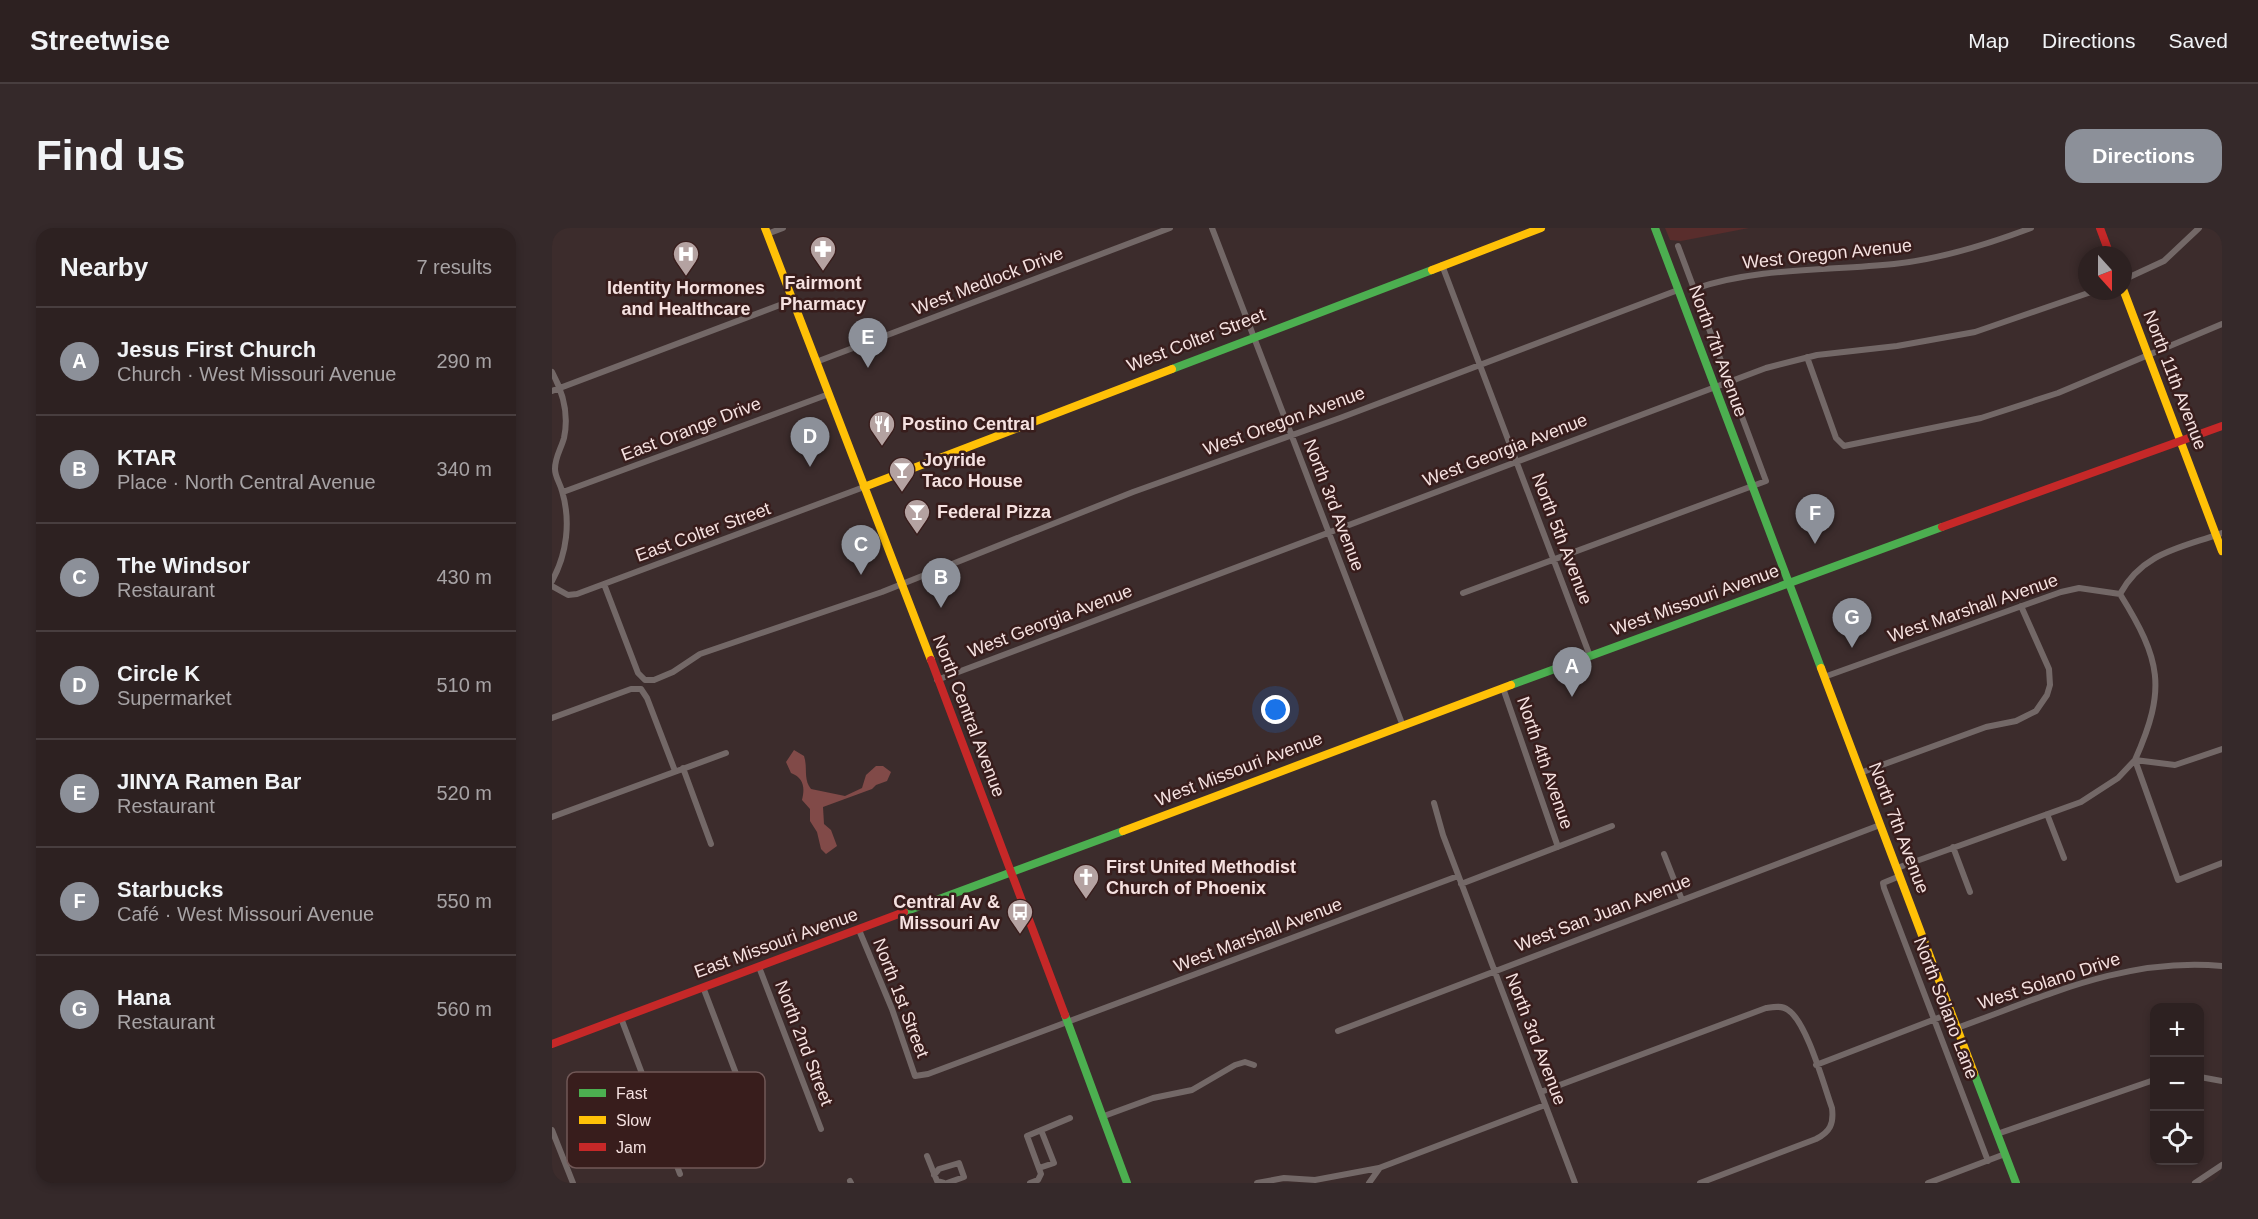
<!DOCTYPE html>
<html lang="en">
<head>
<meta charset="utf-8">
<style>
	body { margin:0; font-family:Helvetica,sans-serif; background:#35292a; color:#f1f3f6 }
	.controls { position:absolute; right:18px; bottom:18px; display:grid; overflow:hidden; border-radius:12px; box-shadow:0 3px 9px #0003 }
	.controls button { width:54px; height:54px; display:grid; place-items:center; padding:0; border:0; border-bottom:2px solid #483e3f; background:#2d2121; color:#f1f3f6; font:30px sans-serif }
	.compass { position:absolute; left:1526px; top:18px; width:54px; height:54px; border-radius:50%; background:#2d2121; box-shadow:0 3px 9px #0003; rotate:159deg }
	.you { position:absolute; left:724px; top:482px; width:21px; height:21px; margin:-15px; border:4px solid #fff; border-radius:50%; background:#1a73e8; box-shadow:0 0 0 9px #1a73e833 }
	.badge { display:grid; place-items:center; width:39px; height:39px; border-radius:50%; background:#8c9099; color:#fff; font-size:20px; font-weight:700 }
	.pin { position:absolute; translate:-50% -50px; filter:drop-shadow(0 2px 3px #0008) }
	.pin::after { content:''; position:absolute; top:32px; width:21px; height:18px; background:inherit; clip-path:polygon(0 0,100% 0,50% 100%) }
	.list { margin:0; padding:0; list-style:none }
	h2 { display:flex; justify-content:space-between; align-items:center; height:78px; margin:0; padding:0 24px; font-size:26px }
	h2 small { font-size:20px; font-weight:400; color:#a7a3a5 }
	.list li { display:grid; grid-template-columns:39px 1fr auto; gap:18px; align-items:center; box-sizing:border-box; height:108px; padding:0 24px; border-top:2px solid #483e3f }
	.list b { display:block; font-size:22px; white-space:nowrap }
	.list p { margin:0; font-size:20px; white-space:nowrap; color:#a7a3a5 }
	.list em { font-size:20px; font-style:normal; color:#a7a3a5 }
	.icon { flex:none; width:33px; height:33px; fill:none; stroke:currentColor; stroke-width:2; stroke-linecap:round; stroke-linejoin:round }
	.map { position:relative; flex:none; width:1670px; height:955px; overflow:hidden; border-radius:18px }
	header { display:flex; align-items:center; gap:36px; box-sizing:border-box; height:84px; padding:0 30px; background:#2d2121; border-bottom:2px solid #483e3f }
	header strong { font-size:28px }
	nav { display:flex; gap:33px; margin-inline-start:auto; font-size:21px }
	.intro { display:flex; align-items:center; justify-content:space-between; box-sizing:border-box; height:144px; padding:0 36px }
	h1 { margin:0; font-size:42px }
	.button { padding:15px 27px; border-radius:18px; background:#8c9099; color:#fff; font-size:21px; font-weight:700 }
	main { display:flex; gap:36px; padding:0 36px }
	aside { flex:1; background:#2d2121; border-radius:18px; box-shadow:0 3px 9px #0003 }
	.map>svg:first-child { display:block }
	.green { fill:#592d2c }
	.water { fill:#814a48 }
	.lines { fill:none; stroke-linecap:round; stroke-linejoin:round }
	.street { stroke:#736867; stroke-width:6 }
	.fast { stroke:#4caf50; stroke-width:8 }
	.slow { stroke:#ffc107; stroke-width:8 }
	.jam { stroke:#c62828; stroke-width:8 }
	.labels { text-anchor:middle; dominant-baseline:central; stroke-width:5; stroke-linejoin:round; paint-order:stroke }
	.street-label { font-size:18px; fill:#f5e1e0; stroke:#381d1c }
	.poi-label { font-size:18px; font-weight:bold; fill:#f5e1e0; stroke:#381d1c; text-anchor:start }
	.key { fill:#381d1c; stroke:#715857; stroke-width:1.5 }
	.key-label { font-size:16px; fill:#f5e1e0 }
</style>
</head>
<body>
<header>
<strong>Streetwise</strong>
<nav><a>Map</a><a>Directions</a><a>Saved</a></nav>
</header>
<div class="intro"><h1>Find us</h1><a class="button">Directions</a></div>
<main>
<aside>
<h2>Nearby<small>7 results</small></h2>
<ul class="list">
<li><span class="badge">A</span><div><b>Jesus First Church</b><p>Church · West Missouri Avenue</p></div><em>290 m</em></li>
<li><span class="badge">B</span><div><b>KTAR</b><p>Place · North Central Avenue</p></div><em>340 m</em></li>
<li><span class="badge">C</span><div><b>The Windsor</b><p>Restaurant</p></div><em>430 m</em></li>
<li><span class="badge">D</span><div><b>Circle K</b><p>Supermarket</p></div><em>510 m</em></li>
<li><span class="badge">E</span><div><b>JINYA Ramen Bar</b><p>Restaurant</p></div><em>520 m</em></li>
<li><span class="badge">F</span><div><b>Starbucks</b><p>Café · West Missouri Avenue</p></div><em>550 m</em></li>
<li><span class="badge">G</span><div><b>Hana</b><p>Restaurant</p></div><em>560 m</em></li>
</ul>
</aside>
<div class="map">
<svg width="1670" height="955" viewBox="0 0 1670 955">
	<rect width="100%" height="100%" fill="#3c2c2c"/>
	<!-- green -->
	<path class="green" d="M1113,0H1197L1129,13L1118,12Z"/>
	<!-- water -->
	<path class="water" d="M242,522L252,528C256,540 251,551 259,561L293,568L310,560L314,547L324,538H331L339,544L335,553L324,557L320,561L271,579L272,596L279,602L285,618L274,626L269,621L265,604L258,593V581L250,572C253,560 252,550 239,545L234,534Z"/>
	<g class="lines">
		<!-- street -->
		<path class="street" d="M660,0L851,498
			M215,6L231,0
			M890,37L1038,428
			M1571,52L1612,33L1647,0
			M1142,61C1207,39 1275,43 1342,36C1389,31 1434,17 1479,0
			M1255,129L1284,210L1292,218L1429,190L1506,165L1670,96
			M264,134L618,0
			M0,144C11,164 17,187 12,210C9,221 3,229 3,241C3,249 8,255 10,263C19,293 15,326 0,353
			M0,163L241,72
			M11,264L277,166
			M52,356L86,445L93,452H102L121,444L148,426L330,364L581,264L788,190L1126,62
			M0,358L16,367L25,366L312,259
			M911,365L1214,253L1126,18
			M1568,366C1609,432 1615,460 1583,532L1626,652L1670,635
			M1568,366C1591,324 1629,320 1670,305
			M1272,449L1509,364L1527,360L1568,366
			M385,452L1214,140L1265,127L1345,118L1423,104L1542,63
			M951,460L1006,619
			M0,490L79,461H89L95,470L123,543
			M131,540L159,616
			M1308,545L1434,499L1464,493L1484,483L1495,467L1498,457L1497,441L1469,378
			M882,575L891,607L1023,955
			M1495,586L1512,630
			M0,589L174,525
			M1401,619L1418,664
			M1112,626L1130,672
			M1345,640L1529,574L1566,550L1583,532L1623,537L1670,521
			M1348,648L1331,655L1332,660L1436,933
			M909,656L1060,598
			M307,702L340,781L363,848L376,846L906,648
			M207,739L269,901
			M151,759L201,890L199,907
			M69,790L128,946
			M1405,800C1494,768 1574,729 1670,738
			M786,803L1328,597
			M1264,837L1399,785
			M1648,849L1670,853
			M989,864L1214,780C1221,779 1230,777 1236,782C1255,794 1272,858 1280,880C1282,896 1278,904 1264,911L1148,955
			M552,888L601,870L640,862L683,837L693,834L702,837
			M0,902L21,955
			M1445,906L1602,852
			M375,928L385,953L392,955
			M487,940L502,935L489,902
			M382,947L387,941L407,935L412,949L395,955
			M298,953L299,955
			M478,955L486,952L489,946L475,908L518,890
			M705,955L732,950L763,952L827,940L993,877
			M817,955L827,941
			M1376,955L1453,926
			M1643,955L1670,937"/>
		<!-- fast -->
		<path class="fast" d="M1103,0L1269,440
			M620,141L880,42
			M959,457L1390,299
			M352,684L571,603
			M513,787L575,955
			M1422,845L1464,955"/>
		<!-- slow -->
		<path class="slow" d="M213,0L379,432
			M880,42L989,0
			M1571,61L1670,323
			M312,259L620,141
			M1269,440L1422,845
			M571,603L959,457"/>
		<!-- jam -->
		<path class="jam" d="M1548,0L1558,27
			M1390,299L1670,198
			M379,432L513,787
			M0,816L352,684"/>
	</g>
	<!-- icons -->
	<defs>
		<g id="pharmacy-pin" transform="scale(1.35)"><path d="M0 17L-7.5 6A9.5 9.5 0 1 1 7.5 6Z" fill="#b4a2a1" stroke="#381d1c"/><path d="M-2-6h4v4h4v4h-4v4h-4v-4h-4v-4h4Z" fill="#fff"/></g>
		<g id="hospital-pin" transform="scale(1.35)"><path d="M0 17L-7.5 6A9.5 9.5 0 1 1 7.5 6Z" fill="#b4a2a1" stroke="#381d1c"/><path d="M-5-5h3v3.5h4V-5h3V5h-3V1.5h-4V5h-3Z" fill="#fff"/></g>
		<g id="restaurant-pin" transform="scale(1.35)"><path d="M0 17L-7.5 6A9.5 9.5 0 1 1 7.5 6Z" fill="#b4a2a1" stroke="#381d1c"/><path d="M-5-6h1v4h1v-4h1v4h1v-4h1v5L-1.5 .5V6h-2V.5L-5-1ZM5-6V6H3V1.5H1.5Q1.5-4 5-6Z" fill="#fff"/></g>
		<g id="bar-pin" transform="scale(1.35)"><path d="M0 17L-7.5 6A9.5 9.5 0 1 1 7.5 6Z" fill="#b4a2a1" stroke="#381d1c"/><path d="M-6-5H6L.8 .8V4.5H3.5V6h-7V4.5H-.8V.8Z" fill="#fff"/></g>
		<g id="church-pin" transform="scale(1.35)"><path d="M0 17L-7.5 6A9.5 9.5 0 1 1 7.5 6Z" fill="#b4a2a1" stroke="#381d1c"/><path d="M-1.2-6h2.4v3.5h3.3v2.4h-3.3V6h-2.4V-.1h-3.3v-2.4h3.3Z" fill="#fff"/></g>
		<g id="bus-pin" transform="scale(1.35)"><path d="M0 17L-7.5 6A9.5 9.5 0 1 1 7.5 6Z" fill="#b4a2a1" stroke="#381d1c"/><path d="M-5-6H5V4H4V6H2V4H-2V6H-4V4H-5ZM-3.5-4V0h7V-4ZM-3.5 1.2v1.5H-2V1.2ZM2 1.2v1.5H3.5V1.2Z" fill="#fff"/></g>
	</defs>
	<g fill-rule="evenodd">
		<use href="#pharmacy-pin" x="271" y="21"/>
		<use href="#hospital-pin" x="134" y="26"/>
		<use href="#restaurant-pin" x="330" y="196"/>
		<use href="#bar-pin" x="350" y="242"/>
		<use href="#bar-pin" x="365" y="284"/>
		<use href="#church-pin" x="534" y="649"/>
		<use href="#bus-pin" x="468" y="684"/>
	</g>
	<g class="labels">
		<!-- street labels -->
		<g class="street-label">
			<text transform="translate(1275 26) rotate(-6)">West Oregon Avenue</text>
			<text transform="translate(436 53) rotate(-21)">West Medlock Drive</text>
			<text transform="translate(644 112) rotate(-21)">West Colter Street</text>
			<text transform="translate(1166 123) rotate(70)">North 7th Avenue</text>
			<text transform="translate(1623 152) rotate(69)">North 11th Avenue</text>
			<text transform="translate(732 193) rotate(-20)">West Oregon Avenue</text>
			<text transform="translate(139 201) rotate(-21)">East Orange Drive</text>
			<text transform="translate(953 222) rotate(-21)">West Georgia Avenue</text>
			<text transform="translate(782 277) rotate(69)">North 3rd Avenue</text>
			<text transform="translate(151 304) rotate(-20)">East Colter Street</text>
			<text transform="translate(1010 311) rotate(69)">North 5th Avenue</text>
			<text transform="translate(1143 372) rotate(-20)">West Missouri Avenue</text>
			<text transform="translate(1421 380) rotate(-19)">West Marshall Avenue</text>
			<text transform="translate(498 393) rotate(-21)">West Georgia Avenue</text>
			<text transform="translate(417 488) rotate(69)">North Central Avenue</text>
			<text transform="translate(993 535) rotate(71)">North 4th Avenue</text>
			<text transform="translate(687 541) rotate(-21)">West Missouri Avenue</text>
			<text transform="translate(1347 600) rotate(69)">North 7th Avenue</text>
			<text transform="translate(1051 685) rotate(-21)">West San Juan Avenue</text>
			<text transform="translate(706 707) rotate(-21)">West Marshall Avenue</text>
			<text transform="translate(224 715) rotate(-20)">East Missouri Avenue</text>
			<text transform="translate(1497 753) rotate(-18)">West Solano Drive</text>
			<text transform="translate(349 770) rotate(69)">North 1st Street</text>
			<text transform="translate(1394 780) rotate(69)">North Solano Lane</text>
			<text transform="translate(984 811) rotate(69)">North 3rd Avenue</text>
			<text transform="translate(252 815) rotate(69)">North 2nd Street</text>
		</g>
		<!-- poi labels -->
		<g class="poi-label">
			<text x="271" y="55" text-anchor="middle">Fairmont<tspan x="271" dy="21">Pharmacy</tspan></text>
			<text x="134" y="60" text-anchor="middle">Identity Hormones<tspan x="134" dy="21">and Healthcare</tspan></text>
			<text x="350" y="196">Postino Central</text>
			<text x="370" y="232">Joyride<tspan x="370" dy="21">Taco House</tspan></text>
			<text x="385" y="284">Federal Pizza</text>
			<text x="554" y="639">First United Methodist<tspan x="554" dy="21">Church of Phoenix</tspan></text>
			<text x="448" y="674" text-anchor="end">Central Av &amp;<tspan x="448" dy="21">Missouri Av</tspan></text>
		</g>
	</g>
	<!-- legend -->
	<rect x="15" y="844" width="198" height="96" rx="9" class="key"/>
	<rect x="27" y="861" width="27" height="8" fill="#4caf50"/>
	<rect x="27" y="888" width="27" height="8" fill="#ffc107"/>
	<rect x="27" y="915" width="27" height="8" fill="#c62828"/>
	<g class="key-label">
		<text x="64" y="871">Fast</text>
		<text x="64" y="898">Slow</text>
		<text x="64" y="925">Jam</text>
	</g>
</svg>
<div class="controls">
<button>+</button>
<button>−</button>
<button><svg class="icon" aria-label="locate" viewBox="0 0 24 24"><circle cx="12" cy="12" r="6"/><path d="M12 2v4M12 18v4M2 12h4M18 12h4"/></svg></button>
</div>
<svg class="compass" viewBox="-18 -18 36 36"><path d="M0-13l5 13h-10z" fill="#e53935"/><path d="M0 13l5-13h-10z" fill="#a7a3a5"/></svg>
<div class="you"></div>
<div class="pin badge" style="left:1020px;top:469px">A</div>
<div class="pin badge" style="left:389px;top:380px">B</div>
<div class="pin badge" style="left:309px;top:347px">C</div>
<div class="pin badge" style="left:258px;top:239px">D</div>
<div class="pin badge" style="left:316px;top:140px">E</div>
<div class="pin badge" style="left:1263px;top:316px">F</div>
<div class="pin badge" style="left:1300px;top:420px">G</div>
</div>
</main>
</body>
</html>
